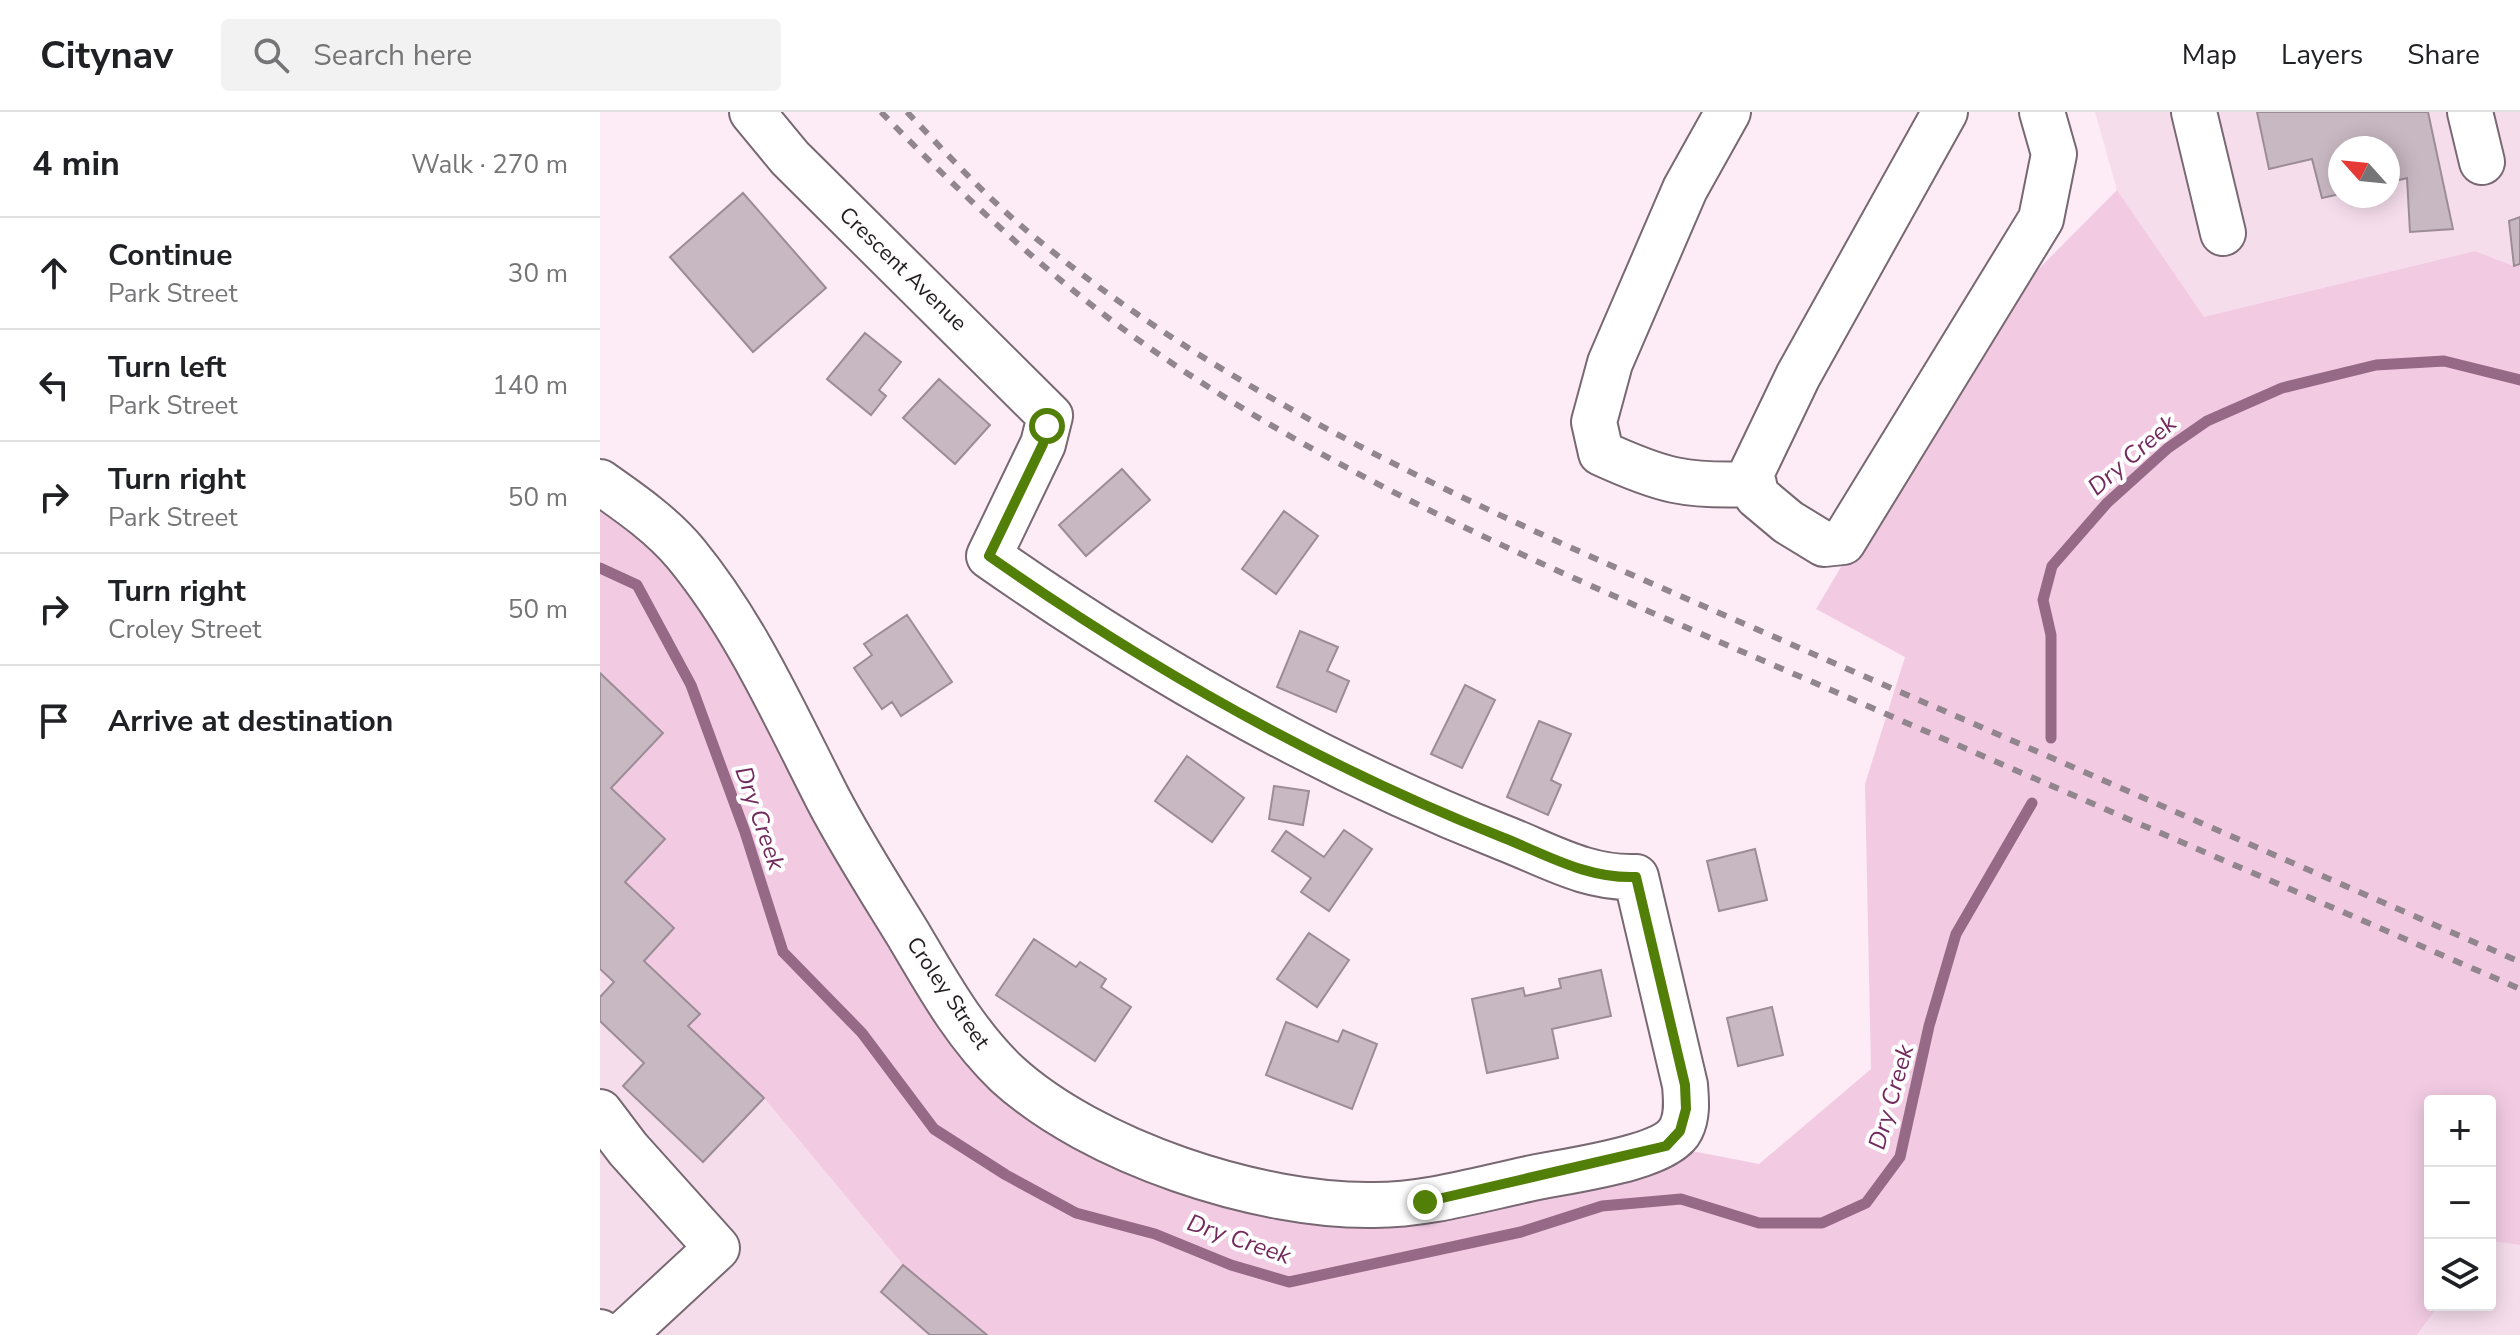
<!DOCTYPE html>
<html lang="en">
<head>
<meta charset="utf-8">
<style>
	body { margin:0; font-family:"Nunito Sans",sans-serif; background:#f2f2f2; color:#202124 }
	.controls { position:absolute; right:24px; bottom:24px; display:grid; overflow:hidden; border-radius:8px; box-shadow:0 4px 20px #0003 }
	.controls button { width:72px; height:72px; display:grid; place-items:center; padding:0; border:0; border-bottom:2px solid #e0e0e0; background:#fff; color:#202124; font:40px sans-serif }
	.compass { position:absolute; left:1728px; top:24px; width:72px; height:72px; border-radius:50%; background:#fff; box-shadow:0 4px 20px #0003; rotate:297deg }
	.stop { position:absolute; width:24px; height:24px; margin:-18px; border:6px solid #527f07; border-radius:50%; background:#fff }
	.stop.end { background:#527f07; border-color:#fff; box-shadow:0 2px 8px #0008 }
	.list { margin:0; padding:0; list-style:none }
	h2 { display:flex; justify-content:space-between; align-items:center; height:104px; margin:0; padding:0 32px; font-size:34px }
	h2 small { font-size:26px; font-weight:400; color:#757577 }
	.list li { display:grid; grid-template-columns:52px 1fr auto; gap:24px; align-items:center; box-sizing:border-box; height:112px; padding:0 32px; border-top:2px solid #e0e0e0 }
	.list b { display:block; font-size:30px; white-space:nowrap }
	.list p { margin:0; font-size:26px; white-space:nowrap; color:#757577 }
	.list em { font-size:26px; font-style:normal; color:#757577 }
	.icon { flex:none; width:44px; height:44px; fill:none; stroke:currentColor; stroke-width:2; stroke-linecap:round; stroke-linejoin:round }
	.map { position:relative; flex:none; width:1920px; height:1223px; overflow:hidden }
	header { display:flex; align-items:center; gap:48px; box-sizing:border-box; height:112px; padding:0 40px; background:#fff; border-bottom:2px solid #e0e0e0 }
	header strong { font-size:38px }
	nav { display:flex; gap:44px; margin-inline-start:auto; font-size:28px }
	.search { width:560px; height:72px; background:#f2f2f2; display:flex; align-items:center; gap:20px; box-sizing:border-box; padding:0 28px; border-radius:8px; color:#757577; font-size:30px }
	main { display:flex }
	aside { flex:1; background:#fff }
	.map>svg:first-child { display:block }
	.built { fill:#f6ddec; fill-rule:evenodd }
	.green { fill:#f2cbe3 }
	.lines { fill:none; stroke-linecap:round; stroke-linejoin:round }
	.stream { stroke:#966a86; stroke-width:11 }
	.building { fill:#c8b8c2; stroke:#9c8c96; stroke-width:2 }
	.minor-casing { stroke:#776872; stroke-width:48 }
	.major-casing { stroke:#776872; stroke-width:48 }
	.minor { stroke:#fff; stroke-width:44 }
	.major { stroke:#fff; stroke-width:44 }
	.rail { stroke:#92868e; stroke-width:6; stroke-dasharray:10 10; stroke-linecap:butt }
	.route { stroke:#527f07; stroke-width:10 }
	.labels { text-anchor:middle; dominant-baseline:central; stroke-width:8; stroke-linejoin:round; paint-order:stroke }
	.street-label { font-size:22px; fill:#231d21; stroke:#fefefe }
	.water-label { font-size:24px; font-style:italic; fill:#722a5d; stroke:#fefefe }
</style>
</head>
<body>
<header>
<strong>Citynav</strong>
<div class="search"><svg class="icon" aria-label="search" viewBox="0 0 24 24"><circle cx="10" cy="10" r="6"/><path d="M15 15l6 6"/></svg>Search here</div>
<nav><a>Map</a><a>Layers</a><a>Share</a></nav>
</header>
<main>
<aside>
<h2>4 min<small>Walk · 270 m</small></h2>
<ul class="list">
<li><svg class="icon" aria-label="ahead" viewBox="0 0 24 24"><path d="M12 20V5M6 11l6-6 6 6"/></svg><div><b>Continue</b><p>Park Street</p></div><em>30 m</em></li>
<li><svg class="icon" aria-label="left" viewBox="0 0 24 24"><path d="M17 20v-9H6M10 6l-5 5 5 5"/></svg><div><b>Turn left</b><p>Park Street</p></div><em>140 m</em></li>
<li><svg class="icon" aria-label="right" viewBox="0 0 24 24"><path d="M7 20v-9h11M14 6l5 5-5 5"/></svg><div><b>Turn right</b><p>Park Street</p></div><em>50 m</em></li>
<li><svg class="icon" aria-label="right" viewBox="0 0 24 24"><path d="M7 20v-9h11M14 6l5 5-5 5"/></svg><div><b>Turn right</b><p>Croley Street</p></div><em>50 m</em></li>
<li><svg class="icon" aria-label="arrive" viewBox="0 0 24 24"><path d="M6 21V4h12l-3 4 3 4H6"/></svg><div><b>Arrive at destination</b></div></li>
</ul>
</aside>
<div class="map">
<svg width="1920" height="1223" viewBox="0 0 1920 1223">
	<rect width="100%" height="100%" fill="#fdebf6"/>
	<!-- built -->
	<path class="built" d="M1495,0H1920V152L1914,154L1875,139L1604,206L1517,78ZM1740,36H1788V84H1740Z
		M0,561L63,621L65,727L74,816L44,848L100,902L89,915L164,986L303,1153L387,1223H0Z
		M1890,1129L1920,1133V1223H1817L1839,1193H1890Z"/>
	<!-- green -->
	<path class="green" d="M1517,78L1604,205L1875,139L1914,154L1920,152V1133L1890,1129V989H1830V1193H1839L1817,1223H387L303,1153L164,986L88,914L99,903L44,849L25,770L11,676L63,621L0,561V370L59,415L353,896L473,1008L721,1092L1066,1034L1159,1052L1271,957L1265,672L1305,545L1216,497L1388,208Z"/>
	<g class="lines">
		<!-- stream -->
		<path class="stream" d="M0,456L37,473L91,573L145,720L183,840L262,921L334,1017L406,1063L476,1101L555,1122L631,1153L689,1170L921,1120L1002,1094L1081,1087L1159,1111H1222L1266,1091L1300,1045L1329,914L1356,822L1432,691
			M1451,626V523L1443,488L1452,454L1507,391L1568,336L1607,309L1682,276L1776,253L1844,249L1920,268"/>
	</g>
	<!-- building -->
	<path class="building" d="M1657,0H1828L1853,117L1810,120L1807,66L1788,71V36H1740V82L1722,86L1712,47L1669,57Z
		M143,81L226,176L153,240L70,145Z
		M1920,105V152L1914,154L1909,109Z
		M265,221L301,250L279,278L286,284L271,303L227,267Z
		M339,267L390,313L355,352L303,306Z
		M522,357L550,388L486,444L459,413Z
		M684,399L718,424L676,482L642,457Z
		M307,503L352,570L301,604L292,590L282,597L254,556L272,543L264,532Z
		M700,519L738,535L727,559L749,569L736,600L677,575Z
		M0,561L63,621L11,676L65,727L25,770L74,816L44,849L100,902L88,914L164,986L103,1050L23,974L44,951L0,909V885L14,870L0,857Z
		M865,573L895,588L862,656L831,642Z
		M939,609L971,622L951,668L961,673L948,703L907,685Z
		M587,644L644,686L612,730L555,689Z
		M674,674L709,679L703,713L669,707Z
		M744,718L772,737L729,799L701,780L711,766L672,739L686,719L724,745Z
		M1155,737L1167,788L1119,799L1107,749Z
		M709,821L749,848L717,895L677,867Z
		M434,827L476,855L480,850L506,867L501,875L531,895L495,949L396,883Z
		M1001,858L1011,904L952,917L958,946L887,961L872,887L923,876L925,884L961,876L959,867Z
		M1172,895L1183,943L1138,954L1127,906Z
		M686,910L738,930L743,918L777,932L752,997L666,963Z
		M303,1153L387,1223H330L281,1180Z"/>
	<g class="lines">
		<!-- minor casing -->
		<g class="minor-casing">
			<path id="minor" d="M1128,0L1085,77L1010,251L994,310L1001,341C1062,369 1086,375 1154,372
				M1345,0L1198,264L1151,362L1157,384L1188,410L1224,432L1243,430L1441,107L1454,42L1442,0
				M1594,0L1623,121
				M1870,0L1882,50
				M0,370C30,391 62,413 86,442C146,515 185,603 228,687C252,733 281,778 308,822C337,871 365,922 407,962C492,1040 660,1095 774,1093C826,1093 877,1078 928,1067C962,1059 1066,1048 1081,1017C1088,1003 1086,987 1085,973L1036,765C987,767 948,743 904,726C721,654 549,556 389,444L443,332L450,304L190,46L152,0
				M0,1000L28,1037L117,1136L23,1223"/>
		</g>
		<!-- major casing -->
		<g class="major-casing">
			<path id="major" d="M0,1220L2,1223"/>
		</g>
		<!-- minor -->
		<use href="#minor" class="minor"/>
		<!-- major -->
		<use href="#major" class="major"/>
		<!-- rail -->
		<path class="rail" d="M281,0C366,87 456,172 557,241C767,385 1006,480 1238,581C1465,680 1693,778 1920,877
			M307,0C347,42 387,86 432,123C658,310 952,427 1218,544C1452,646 1686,748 1920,850"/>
	</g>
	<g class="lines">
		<!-- route -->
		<path class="route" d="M447,314L443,332L389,444C549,556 721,654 904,726C947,743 987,767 1036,765L1085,973L1086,997L1080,1019L1066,1034L825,1090"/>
	</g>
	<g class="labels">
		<!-- street labels -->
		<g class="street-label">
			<text transform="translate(303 157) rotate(44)">Crescent Avenue</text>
			<text transform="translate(348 881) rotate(56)">Croley Street</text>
		</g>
		<!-- water labels -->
		<g class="water-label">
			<text transform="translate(1532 343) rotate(-41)">Dry Creek</text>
			<text transform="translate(160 706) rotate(71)">Dry Creek</text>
			<text transform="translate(1291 985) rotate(-74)">Dry Creek</text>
			<text transform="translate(639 1127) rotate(19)">Dry Creek</text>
		</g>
	</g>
</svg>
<div class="controls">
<button>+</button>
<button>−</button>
<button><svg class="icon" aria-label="layers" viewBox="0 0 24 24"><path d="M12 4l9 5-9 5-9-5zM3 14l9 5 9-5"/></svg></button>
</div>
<svg class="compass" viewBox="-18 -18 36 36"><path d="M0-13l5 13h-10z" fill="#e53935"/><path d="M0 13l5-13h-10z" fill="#757577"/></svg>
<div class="stop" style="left:447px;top:314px"></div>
<div class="stop end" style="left:825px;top:1090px"></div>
</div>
</main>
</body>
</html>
